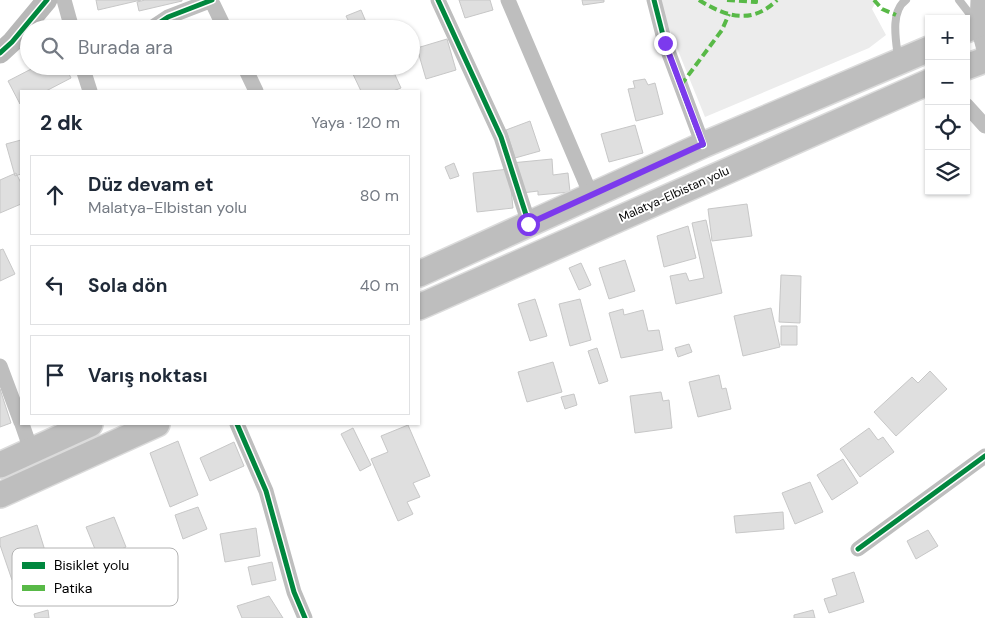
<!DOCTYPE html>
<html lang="tr">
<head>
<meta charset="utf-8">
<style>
	body { margin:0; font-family:"DM Sans",sans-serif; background:#f2f2f3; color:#1f2937 }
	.controls { position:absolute; right:15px; top:15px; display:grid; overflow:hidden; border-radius:0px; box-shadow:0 1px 4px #0004 }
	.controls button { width:45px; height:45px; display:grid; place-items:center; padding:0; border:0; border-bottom:1px solid #e0e1e3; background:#fff; color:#1f2937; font:25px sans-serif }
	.stop { position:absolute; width:15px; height:15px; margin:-11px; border:4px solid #7c3aed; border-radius:50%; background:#fff }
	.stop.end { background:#7c3aed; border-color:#fff; box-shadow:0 1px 5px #0008 }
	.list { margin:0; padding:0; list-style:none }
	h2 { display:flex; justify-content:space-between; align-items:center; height:65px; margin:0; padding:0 20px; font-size:21px }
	h2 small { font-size:16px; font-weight:400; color:#747a83 }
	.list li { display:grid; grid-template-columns:32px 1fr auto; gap:15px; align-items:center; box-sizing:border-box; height:80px; margin:0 10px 10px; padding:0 10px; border:1px solid #e0e1e3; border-radius:0px }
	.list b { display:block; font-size:19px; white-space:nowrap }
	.list p { margin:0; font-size:16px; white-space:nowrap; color:#747a83 }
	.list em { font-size:16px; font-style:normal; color:#747a83 }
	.icon { flex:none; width:28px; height:28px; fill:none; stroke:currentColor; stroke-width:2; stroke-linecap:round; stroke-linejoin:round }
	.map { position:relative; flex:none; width:985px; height:618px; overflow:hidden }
	.search { position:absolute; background:#fff; box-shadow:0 1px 4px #0004; left:20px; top:20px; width:400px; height:55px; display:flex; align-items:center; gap:12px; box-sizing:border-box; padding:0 18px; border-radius:28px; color:#747a83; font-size:19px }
	.panel { position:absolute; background:#fff; box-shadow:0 1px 4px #0004; left:20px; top:90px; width:400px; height:335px; border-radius:0px }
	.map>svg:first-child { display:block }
	.green { fill:#ececec }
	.building { fill:#dfdfdf; stroke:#c7c7c7 }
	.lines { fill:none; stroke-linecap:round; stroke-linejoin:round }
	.primary-casing { stroke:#dbdbdb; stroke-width:28 }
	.lane { stroke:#bebebe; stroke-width:8 }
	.street { stroke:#bebebe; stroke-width:15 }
	.secondary { stroke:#b8b8b8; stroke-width:21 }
	.primary { stroke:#bebebe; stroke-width:25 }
	.quiet { stroke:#58b947; stroke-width:4; stroke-dasharray:8 4; stroke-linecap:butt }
	.cycleway-casing { stroke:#fff; stroke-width:8 }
	.cycleway { stroke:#00873e; stroke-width:5 }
	.route { stroke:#7c3aed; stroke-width:6 }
	.labels { text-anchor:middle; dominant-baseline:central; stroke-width:4; stroke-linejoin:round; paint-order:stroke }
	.street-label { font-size:12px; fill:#000; stroke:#fff }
	.key { fill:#fff; stroke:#b2b2b2; stroke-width:1 }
	.key-label { font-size:14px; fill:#000 }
</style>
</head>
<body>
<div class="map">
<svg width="985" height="618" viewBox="0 0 985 618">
	<rect width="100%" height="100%" fill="#fff"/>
	<!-- green -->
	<path class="green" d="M661,0H877L872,9L886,35L869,48L705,117L666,21Z"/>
	<!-- building -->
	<path class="building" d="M96,0H141L98,10Z
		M145,0H182V1L139,11L137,2Z
		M459,0H490L493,10L465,18Z
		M582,0H604V2L583,5Z
		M361,10L369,29H338L350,24L346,16Z
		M447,39L456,70L426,79L417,48Z
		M37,66H65L71,78L46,91H21L20,104L8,81Z
		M359,66H391L401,88L393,91H361L351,70Z
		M645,79L648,85L655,83L663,114L636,121L628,89L635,88L633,81Z
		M530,121L540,151L515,158L506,130Z
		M635,125L643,153L609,162L601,134Z
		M21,140V174L15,176L6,144Z
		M552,159L553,175L568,173L570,192L538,195V191L514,194L511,163Z
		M454,163L459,176L450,179L445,167Z
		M509,169L513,208L477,212L473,173Z
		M16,173L21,183V204L0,213V180Z
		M747,204L752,236L712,241L708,209Z
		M706,220L722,293L676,304L670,276L686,273L689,281L704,278L692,223Z
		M688,226L696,258L664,267L657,236Z
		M3,249L15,274L0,281V250Z
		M625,260L635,291L609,299L599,268Z
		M581,263L591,285L579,290L569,268Z
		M781,275L801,276L800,323L779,322Z
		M535,299L547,336L530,341L518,304Z
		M580,299L591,340L570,346L559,304Z
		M771,308L780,347L743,356L734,316Z
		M623,309L624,315L643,310L648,331L659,330L663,350L621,358L609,313Z
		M781,326H797V345H781Z
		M689,344L692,352L678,357L675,348Z
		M597,348L608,381L599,384L588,351Z
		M553,362L562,392L527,402L518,372Z
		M930,371L947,389L896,436L874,412L912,377L918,383Z
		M719,375L722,389L726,388L731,409L698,417L689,382Z
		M0,389L11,423L0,427Z
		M661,392L663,401L669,400L672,428L635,433L630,396Z
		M574,394L577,405L565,409L561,397Z
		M408,425L430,476L413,483L420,497L407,502L413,514L398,521L371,459L388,452L381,436Z
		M353,428L371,465L360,471L341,434Z
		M869,428L878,440L883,437L894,452L860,477L840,449Z
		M178,441L198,495L170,507L150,453Z
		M234,442L244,466L210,481L200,458Z
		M843,459L858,483L832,500L817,475Z
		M810,482L823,512L795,524L782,493Z
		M198,507L207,529L183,539L175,515Z
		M783,512L784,529L736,533L734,516Z
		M114,517L126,547L99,559L86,527Z
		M37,525L51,570L12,580L0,545V538Z
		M256,528L260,556L225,562L220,534Z
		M928,530L938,546L916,559L907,541Z
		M272,562L276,580L252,585L248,567Z
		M854,572L864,602L829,613L824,599L837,595L832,579Z
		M269,596L283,618H242L237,606Z
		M48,610L49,618H35L34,614Z
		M813,610L815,618H794V615Z"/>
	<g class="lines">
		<!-- primary casing -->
		<g class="primary-casing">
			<path id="primary" d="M966,30L985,21
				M966,67L985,60
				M419,274L703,145L929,49
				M419,307L929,82
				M0,465L90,424
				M0,495L157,424"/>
		</g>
		<!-- lane -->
		<path class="lane" d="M959,0L976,22
			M898,57C896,41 890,11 906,0"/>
		<!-- street -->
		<path class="street" d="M64,0L72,29
			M211,0L225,29
			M438,0L501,137L529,224
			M508,0L591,195
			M654,0L665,43L703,145
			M978,0L977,24L985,53
			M150,29L168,17L212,0
			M82,66L90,91
			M244,66L256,91
			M966,105L985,126
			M0,366L21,422
			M22,424L31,450
			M237,424L266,491L294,592L305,618
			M858,549L985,456"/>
		<!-- secondary -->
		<path class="secondary" d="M0,53L12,42L47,0"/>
		<!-- primary -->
		<use href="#primary" class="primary"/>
		<!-- quiet -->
		<path class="quiet" d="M699,0C726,17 752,25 777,0
			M727,0L756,2V0
			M874,0L882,9L896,15
			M681,85L722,30L729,14"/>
		<!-- cycleway casing -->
		<g class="cycleway-casing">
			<path id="cycleway" d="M438,0L501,137L529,224
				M654,0L665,43L703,145
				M150,29L168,17L212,0
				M0,53L12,42L47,0
				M237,424L266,491L294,592L305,618
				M858,549L985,456"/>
		</g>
		<!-- cycleway -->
		<use href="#cycleway" class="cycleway"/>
	</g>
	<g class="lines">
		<!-- route -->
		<path class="route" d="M528,224L703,144L665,43"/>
	</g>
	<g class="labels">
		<!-- street labels -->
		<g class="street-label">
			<text transform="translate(674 194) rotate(-24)">Malatya-Elbistan yolu</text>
		</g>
	</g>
	<!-- legend -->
	<rect x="12" y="548" width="166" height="58" rx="8" class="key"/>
	<rect x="22" y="562" width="23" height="7" fill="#00873e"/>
	<rect x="22" y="585" width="23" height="6" fill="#58b947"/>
	<g class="key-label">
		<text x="54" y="570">Bisiklet yolu</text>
		<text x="54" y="593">Patika</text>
	</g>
</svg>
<div class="controls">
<button>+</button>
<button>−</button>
<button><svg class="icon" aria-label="locate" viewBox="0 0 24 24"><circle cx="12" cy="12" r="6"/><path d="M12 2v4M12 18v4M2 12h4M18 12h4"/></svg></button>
<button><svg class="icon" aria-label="layers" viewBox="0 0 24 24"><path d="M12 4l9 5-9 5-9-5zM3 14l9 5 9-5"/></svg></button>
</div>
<div class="stop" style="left:528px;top:224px"></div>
<div class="stop end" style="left:665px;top:43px"></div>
<div class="search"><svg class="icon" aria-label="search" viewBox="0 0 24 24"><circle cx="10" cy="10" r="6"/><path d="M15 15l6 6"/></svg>Burada ara</div>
<section class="panel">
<h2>2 dk<small>Yaya · 120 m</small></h2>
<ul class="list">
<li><svg class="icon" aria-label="ahead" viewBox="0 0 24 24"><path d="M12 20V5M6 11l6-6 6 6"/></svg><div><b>Düz devam et</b><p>Malatya-Elbistan yolu</p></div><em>80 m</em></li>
<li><svg class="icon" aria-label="left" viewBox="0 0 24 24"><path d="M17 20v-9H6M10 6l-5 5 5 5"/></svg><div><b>Sola dön</b></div><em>40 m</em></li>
<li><svg class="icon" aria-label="arrive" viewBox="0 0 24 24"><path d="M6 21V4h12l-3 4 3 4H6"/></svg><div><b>Varış noktası</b></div></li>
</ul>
</section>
</div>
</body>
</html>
